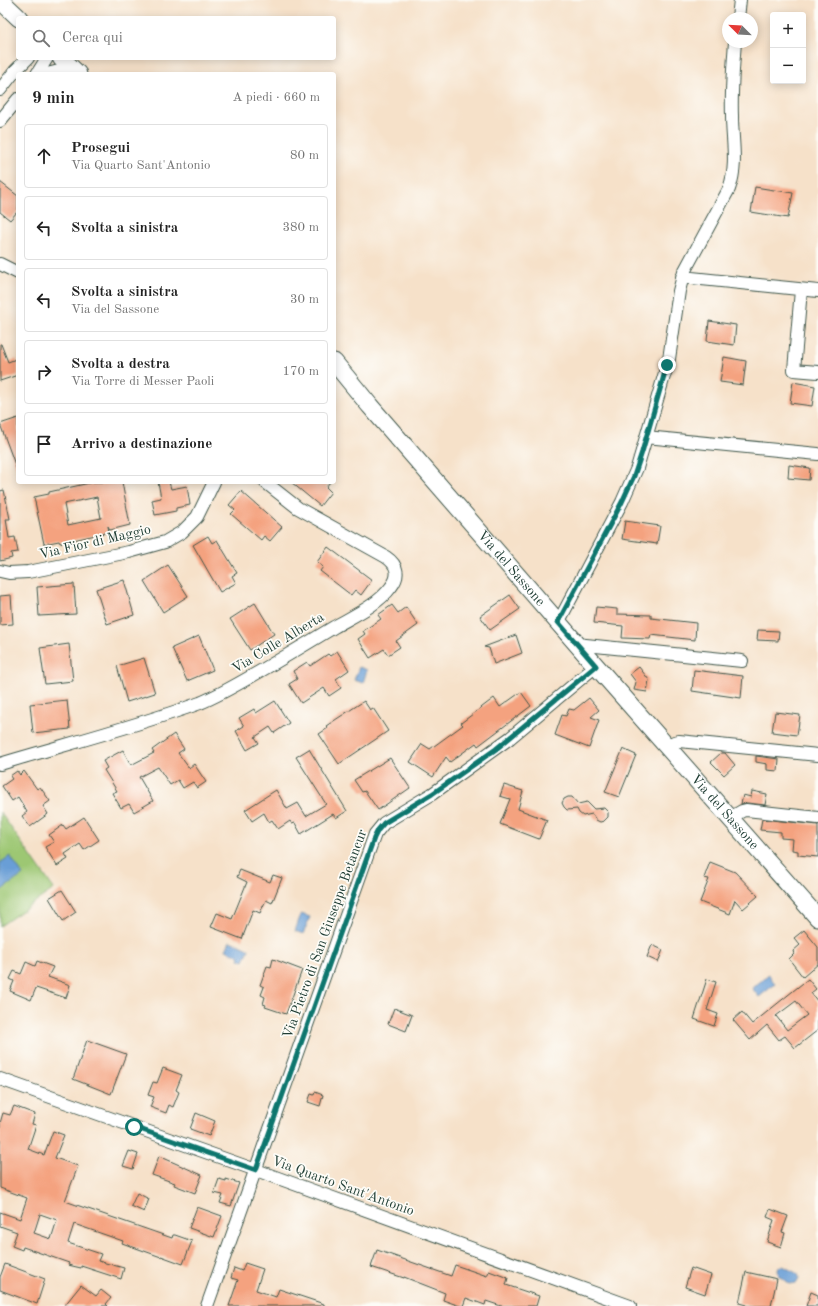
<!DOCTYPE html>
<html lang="it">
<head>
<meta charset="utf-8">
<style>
	body { margin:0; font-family:"Old Standard TT",serif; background:#f2f2f2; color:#222 }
	.controls { position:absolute; right:12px; top:12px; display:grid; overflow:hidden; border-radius:4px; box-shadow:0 2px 10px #0003 }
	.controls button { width:36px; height:36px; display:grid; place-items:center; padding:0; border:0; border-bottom:1px solid #e0e0e0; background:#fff; color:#222; font:20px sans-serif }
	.compass { position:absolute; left:722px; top:12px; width:36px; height:36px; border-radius:50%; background:#fff; box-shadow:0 2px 10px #0003; rotate:294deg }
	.stop { position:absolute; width:12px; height:12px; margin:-9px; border:3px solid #0f766e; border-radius:50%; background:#fff }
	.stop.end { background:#0f766e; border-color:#fff; box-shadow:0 1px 4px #0008 }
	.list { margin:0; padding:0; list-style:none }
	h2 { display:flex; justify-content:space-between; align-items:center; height:52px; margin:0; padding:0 16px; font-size:17px }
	h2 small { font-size:13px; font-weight:400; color:#767676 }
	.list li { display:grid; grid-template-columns:26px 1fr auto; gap:12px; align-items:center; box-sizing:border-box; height:64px; margin:0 8px 8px; padding:0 8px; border:1px solid #e0e0e0; border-radius:4px }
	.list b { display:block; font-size:15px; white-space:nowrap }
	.list p { margin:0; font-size:13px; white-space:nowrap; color:#767676 }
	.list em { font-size:13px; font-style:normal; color:#767676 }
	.icon { flex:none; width:22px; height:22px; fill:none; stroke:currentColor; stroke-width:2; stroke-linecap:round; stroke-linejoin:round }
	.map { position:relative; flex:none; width:818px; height:1306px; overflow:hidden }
	.search { position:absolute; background:#fff; box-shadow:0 2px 10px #0003; left:16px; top:16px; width:320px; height:44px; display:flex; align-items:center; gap:10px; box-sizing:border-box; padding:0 14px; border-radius:4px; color:#767676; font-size:15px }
	.panel { position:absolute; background:#fff; box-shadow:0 2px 10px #0003; left:16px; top:72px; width:320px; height:412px; border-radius:4px }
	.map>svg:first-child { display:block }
	.green { fill:#9dc773; stroke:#5e8254 }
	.water { fill:#699ed6; stroke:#446e85 }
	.building { fill:#f4a27f; fill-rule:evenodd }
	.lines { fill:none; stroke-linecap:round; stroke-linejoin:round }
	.street-casing { stroke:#3f564a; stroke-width:14 }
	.secondary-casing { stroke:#3f564a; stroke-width:19 }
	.street { stroke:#fff; stroke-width:12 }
	.secondary { stroke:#fff; stroke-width:17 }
	.route { stroke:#0f766e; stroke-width:5 }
	.labels { text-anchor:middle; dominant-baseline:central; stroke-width:3.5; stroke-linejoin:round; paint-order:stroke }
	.street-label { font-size:14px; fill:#1f3d34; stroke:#fdfcf7 }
</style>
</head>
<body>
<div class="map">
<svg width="818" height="1306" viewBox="0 0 818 1306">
	<rect width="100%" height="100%" fill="#fdfcf7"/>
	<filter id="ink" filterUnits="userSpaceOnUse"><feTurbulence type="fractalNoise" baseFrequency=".025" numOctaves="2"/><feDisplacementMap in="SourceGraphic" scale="8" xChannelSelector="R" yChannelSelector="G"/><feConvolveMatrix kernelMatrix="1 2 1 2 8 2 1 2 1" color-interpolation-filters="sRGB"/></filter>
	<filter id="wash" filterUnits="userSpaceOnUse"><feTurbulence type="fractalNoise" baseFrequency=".012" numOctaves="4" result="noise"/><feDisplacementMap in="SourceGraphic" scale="16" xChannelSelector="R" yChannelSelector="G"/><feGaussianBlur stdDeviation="0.9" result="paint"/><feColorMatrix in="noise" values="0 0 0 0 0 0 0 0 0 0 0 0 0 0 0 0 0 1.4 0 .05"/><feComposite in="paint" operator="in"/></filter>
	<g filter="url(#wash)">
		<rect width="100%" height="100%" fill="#f6e1c9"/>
		<!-- green -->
		<path class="green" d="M0,812L54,889L0,926Z"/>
		<!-- water -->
		<path class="water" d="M359,667L367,670L363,683L354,680Z
			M10,856L23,875L0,891V863Z
			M301,914L310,917L303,934L295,931Z
			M230,941L249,949L244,961L239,959L240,956L226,950Z
			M769,975L775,984L759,997L752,988Z
			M783,1266L798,1274L799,1278L796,1283L790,1284L779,1275L778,1270L779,1267Z"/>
		<g id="blocks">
			<!-- building -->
			<path class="building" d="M0,182L18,196V211L10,220L0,212Z
				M755,187L793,193L788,218L751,212Z
				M709,321L736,325L734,345L707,341Z
				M0,344H1L8,362L16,359L18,364V375L0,381Z
				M724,357L746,361L743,385L720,382Z
				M793,382L815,386L812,406L790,403Z
				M18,418V470H17L0,424Z
				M789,465L810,468L809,480L788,478Z
				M94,482H122L130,525L110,530L108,526L109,532L60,543L59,541L44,544L34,497L49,494V492ZM97,497L101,518L68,525L64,504Z
				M158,482H169L171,489L187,486L190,505L176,508V511L155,515L152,500L161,498Z
				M291,482H330L326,487L331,492L320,506Z
				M4,490L10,519H6L9,538L15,537L18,552L11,553L12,558L0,561V491Z
				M241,491L282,527L270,541L264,536L261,540L231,514L235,510L229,505Z
				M625,521L660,526L657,544L622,539Z
				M208,536L212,543L217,540L237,573L232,576L236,583L220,592L193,545Z
				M328,547L372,580L361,595L355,590L351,595L320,571L323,567L317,562Z
				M168,565L188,596L163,612L144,581Z
				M124,580L134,615L107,624L96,589Z
				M74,584L76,614L39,616L37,587Z
				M11,595L13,624L0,625V596Z
				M510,595L520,609L490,630L480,616Z
				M255,603L274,634L250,650L230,619Z
				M392,605L398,613L406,607L418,625L396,641L400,647L388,655L384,649L370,658L358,639L365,634L363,631L381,619L378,615Z
				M596,607L617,609V614L651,615V618L696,623L695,640L651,635L650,639L622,638L623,626L594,623Z
				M758,630L779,631L778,641L757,640Z
				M516,635L522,653L494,664L489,648L484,647Z
				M199,636L213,670L187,681L172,648Z
				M69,644L73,681L45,684L40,648Z
				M337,651L349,670L336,679L341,688L329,696L324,688L301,703L289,684L297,679L293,671L307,662L310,666L328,654L330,656Z
				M144,658L155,693L127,702L117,666Z
				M639,667L649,680L647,692L634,690L636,682L630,674Z
				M694,670L743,676L741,698L692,691Z
				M521,692L531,706L478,746L476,743L450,762L446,757L433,777L410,762L422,744L430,749L463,725L461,723L494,698L500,707Z
				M589,698L599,710L591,717L599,720L589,748L555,735L562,715L566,716L569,709L574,710Z
				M67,700L70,729L33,733L30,704Z
				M275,701L289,723L274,733L270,727L255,737L259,743L247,750L236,731L244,726L239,718L254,709L256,713Z
				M364,701L370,710L373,708L388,731L339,764L319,734L328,728L326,726Z
				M775,712L800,715L797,735L772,732Z
				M174,734L184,749L178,753L189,768L194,764L206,782L197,788L193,782L183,788L178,780L170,785L158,767L139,777L153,801L134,812L129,804L121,808L112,793L117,791L104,770L107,768L103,761L123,750L131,765L154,753L152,750Z
				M309,749L347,811L336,818L333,814L301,834L295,823L292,824L290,821L278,829L272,820L269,822L264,813L252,821L245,810L276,790L287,809L298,803L306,816L326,804L296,757Z
				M623,749L636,755L619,797L605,792Z
				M721,753H725L735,765L724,775L711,762Z
				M756,756L779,759L778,771L767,770V764L756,762Z
				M390,758L410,788L378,810L365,791L362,792L354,780Z
				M17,771L20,775L24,771L37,789L40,787L50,801L43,806L48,814L30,827L22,816L27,812L18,797L12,801L2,786L12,779L10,776Z
				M504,785L523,791L518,809L547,820L539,839L500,824L510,799L500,796Z
				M752,791L767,794L765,805L747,803L741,804L743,795L751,797Z
				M568,797H572L578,804L587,802L594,809L604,808L608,812V817L604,821L600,822L596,820L592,814L583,816L579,813L577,809L567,810L564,807L562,803L564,799Z
				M84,817L99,840L84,850L80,844L65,854L68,859L57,866L45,847L54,842L49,835L63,825L66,829Z
				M762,819L818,825V857L798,855V851L792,850L793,839L781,838V832L760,830Z
				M710,862L735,872L758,896L743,909L735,900L730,914L700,902L709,879L704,878Z
				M240,870L270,882L273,875L282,878L272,903L266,900L260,913L253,910L242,939L211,927L217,913L232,919L247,882L237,877Z
				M62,890L76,912L63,921L49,898Z
				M804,930L818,947V964L803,977L789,959L794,954L793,951L800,945L794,938Z
				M652,945L663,950L658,962L647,957Z
				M273,959L302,970L286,1014L265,1007L266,1005L263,1004L265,997L261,995L264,987L260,985L267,966L271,967Z
				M37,961L53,967L48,977L70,985L66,998L36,988L31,1000L10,991L14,981L10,979L14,971L21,974L26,962L35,966Z
				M707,979L716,982L707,1010L718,1014L714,1026L694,1019Z
				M808,979L816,989L811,993L818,1002V1030L795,1048L785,1036L779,1040L767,1025L750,1040L733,1020L742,1012L752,1024ZM796,1001L807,1015L787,1030L776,1016Z
				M394,1008L412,1015L406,1031L388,1024Z
				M87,1040L126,1054L111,1094L73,1079Z
				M163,1068L182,1075L176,1090L179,1092L173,1107L169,1105L166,1113L150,1107L154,1097L148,1095L153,1082L157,1083Z
				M315,1092L323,1095L320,1106L308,1102L311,1094L314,1095Z
				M14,1106L35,1114L32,1124L36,1125L28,1149L44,1155L53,1131L64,1135L55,1158L78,1166L65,1201L172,1238L173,1235H175L192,1241L183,1264L161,1256V1257L122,1243L123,1241L74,1224L68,1243L101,1254L98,1261L124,1268L121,1279L81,1266V1268L68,1265L69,1263L23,1247L22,1250L12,1246L17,1232L0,1226V1212L20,1219L27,1198L0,1188V1123L3,1113L10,1115ZM40,1214L57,1220L51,1239L34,1233Z
				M196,1113L215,1121L209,1136L190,1129Z
				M129,1151L138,1154L133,1169L123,1166Z
				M159,1156L202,1175L195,1193L174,1185L175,1183L152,1175Z
				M219,1179L226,1181V1179L239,1183L231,1206L220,1203L223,1195L214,1193Z
				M137,1193L149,1199L144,1212L131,1206Z
				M197,1207L222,1216L214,1237L189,1228Z
				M770,1209L788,1216L782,1232L785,1233L781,1247L767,1242L774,1220L767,1217Z
				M377,1250L451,1276L455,1265L487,1276L489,1271L508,1278L506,1285L539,1296L536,1306H501L486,1301L485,1305L466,1298L463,1306H460L443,1300L445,1293L404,1277V1278L371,1267Z
				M245,1263L263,1269L256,1290L276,1297L279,1289L324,1304V1306H229L238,1280L231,1278L234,1268L242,1271Z
				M5,1264L45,1279L37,1304L0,1290V1277Z
				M691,1268L711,1275L705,1294L685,1287Z
				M746,1272L777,1279L771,1306H746V1305L739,1303Z
				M81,1285L96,1296L101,1290L111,1298L106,1304L108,1306H64Z
				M811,1292L818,1295V1306H806Z"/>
		</g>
	</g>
	<g filter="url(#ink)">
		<use href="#blocks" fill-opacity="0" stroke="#3f564a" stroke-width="1"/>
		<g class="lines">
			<!-- street casing -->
			<g class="street-casing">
				<path id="street" d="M738,18L740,0
					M37,74L47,58
					M47,74L59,71H75
					M0,90L15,71L28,58
					M0,121L18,99
					M0,264L18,273
					M682,277L818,291
					M801,290L794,370L818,372
					M646,437L818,454
					M0,571L9,573L28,572L129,552L165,542L182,532L197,517L214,482
					M558,623L622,502L637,468L669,359L679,291L684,272L729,189C738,165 732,141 732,116C731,91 733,67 735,42
					M576,644L742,661
					M667,747L674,742L679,741L818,755
					M0,764C67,744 134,727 200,703C222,694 243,681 264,669C288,655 311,641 334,627C353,616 378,605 391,587C400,576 398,565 386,557L298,508L265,482
					M730,818L742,811L746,810L818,818
					M0,1079L256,1170L630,1306
					M207,1306L375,834L384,823L432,794L510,738L596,666"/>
			</g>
			<!-- secondary casing -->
			<g class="secondary-casing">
				<g id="secondary">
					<path d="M0,0L19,18"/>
					<path d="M61,58L78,74"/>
					<path id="s1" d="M334,362L370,406L596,666L818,918"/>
				</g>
			</g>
			<!-- street -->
			<use href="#street" class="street"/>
			<!-- secondary -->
			<use href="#secondary" class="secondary"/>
		</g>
	</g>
	<g class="lines" filter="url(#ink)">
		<!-- route -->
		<path class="route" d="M134,1127L256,1170L374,838L378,830L384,823L432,794L496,749L596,666L558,622L622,502L634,476L642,452L667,365"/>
	</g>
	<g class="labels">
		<!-- street labels -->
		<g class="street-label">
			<text transform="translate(95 542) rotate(-13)">Via Fior di Maggio</text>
			<text stroke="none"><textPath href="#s1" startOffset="272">Via del Sassone</textPath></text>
			<text transform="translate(278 643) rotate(-31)">Via Colle Alberta</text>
			<text stroke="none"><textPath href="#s1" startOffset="596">Via del Sassone</textPath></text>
			<text transform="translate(325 934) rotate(-70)">Via Pietro di San Giuseppe Betancur</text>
			<text transform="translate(343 1186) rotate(20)">Via Quarto Sant'Antonio</text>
		</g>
	</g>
</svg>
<div class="controls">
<button>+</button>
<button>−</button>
</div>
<svg class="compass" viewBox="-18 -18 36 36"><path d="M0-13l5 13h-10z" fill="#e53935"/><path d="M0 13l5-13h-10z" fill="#767676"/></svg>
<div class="stop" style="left:134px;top:1127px"></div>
<div class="stop end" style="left:667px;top:365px"></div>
<div class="search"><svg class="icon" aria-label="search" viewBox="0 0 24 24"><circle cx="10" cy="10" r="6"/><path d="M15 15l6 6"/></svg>Cerca qui</div>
<section class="panel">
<h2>9 min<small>A piedi · 660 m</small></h2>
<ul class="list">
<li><svg class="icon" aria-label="ahead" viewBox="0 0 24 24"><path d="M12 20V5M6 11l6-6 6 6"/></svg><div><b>Prosegui</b><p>Via Quarto Sant'Antonio</p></div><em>80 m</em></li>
<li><svg class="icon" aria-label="left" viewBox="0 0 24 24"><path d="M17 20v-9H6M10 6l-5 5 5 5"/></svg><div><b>Svolta a sinistra</b></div><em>380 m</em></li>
<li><svg class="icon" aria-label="left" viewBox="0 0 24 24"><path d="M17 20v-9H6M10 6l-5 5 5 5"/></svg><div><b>Svolta a sinistra</b><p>Via del Sassone</p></div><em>30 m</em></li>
<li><svg class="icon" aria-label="right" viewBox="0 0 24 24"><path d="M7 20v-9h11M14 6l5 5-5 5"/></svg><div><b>Svolta a destra</b><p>Via Torre di Messer Paoli</p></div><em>170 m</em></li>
<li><svg class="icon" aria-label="arrive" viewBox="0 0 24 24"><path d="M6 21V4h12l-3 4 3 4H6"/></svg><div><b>Arrivo a destinazione</b></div></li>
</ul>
</section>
</div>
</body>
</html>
